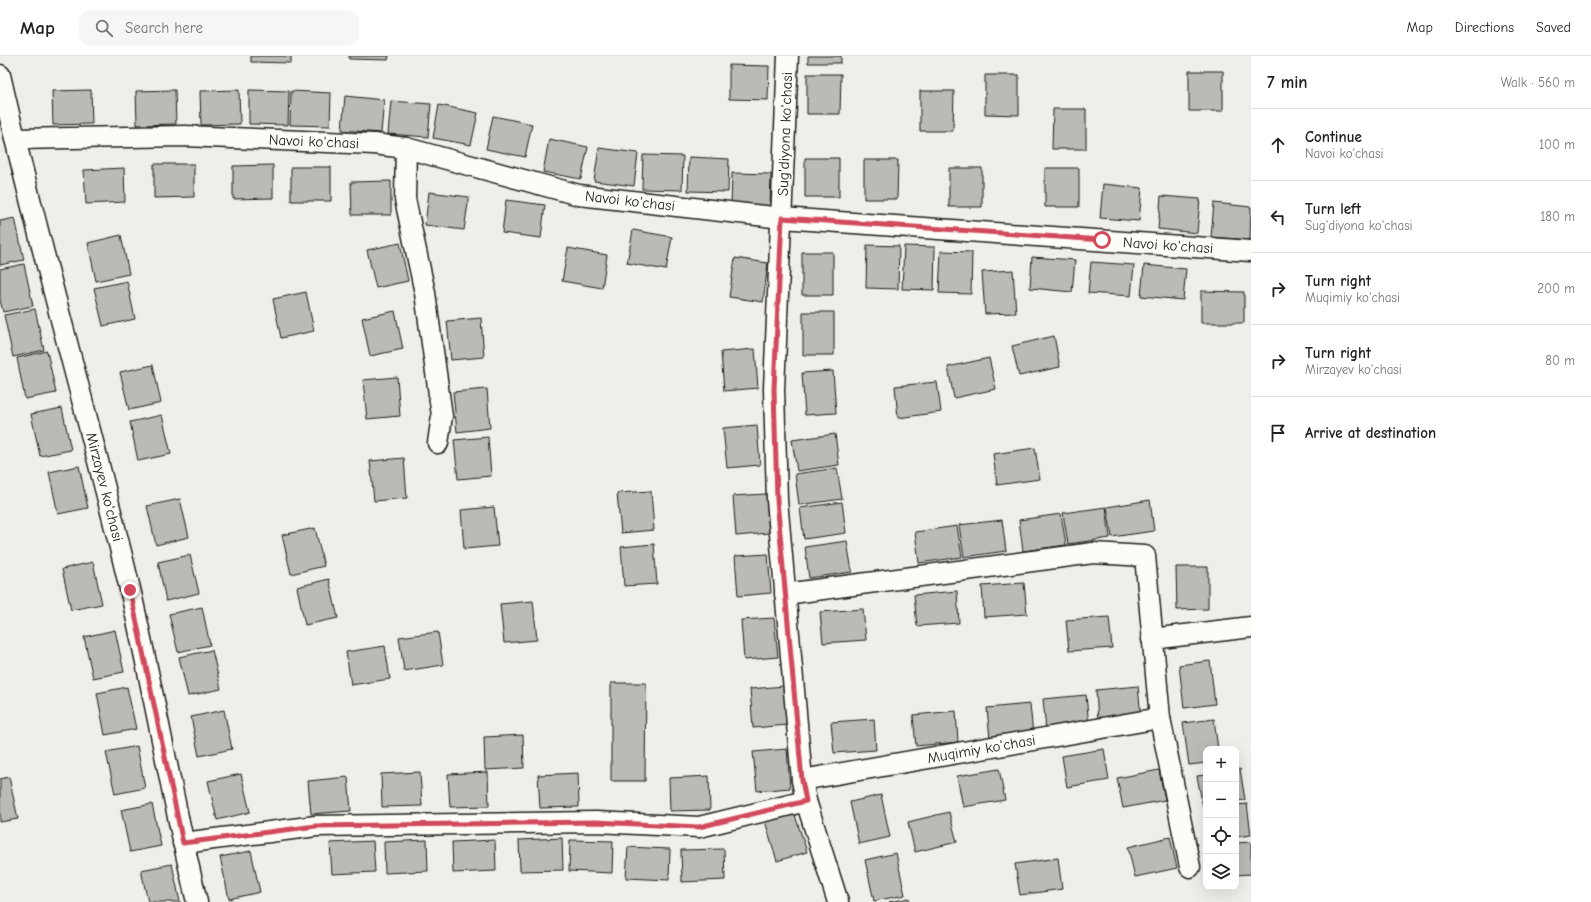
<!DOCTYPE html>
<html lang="en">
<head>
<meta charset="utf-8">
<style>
	body { margin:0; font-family:"Comic Neue",sans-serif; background:#f6f6f6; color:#202124 }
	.controls { position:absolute; right:12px; bottom:12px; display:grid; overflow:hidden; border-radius:8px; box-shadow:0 4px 16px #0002 }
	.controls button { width:36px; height:36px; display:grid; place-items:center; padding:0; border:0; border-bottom:1px solid #e0e0e0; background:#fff; color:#202124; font:20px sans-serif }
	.stop { position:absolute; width:12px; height:12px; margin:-9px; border:3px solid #d1495b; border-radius:50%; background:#fff }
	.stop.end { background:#d1495b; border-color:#fff; box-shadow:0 1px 4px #0008 }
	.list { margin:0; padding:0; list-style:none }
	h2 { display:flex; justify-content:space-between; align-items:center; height:52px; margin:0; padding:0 16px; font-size:17px }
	h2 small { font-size:13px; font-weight:400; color:#757577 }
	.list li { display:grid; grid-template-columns:26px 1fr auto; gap:12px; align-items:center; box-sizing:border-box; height:72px; padding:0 16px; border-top:1px solid #e0e0e0 }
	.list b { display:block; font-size:15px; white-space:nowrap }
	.list p { margin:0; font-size:13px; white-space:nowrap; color:#757577 }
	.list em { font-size:13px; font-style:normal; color:#757577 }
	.icon { flex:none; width:22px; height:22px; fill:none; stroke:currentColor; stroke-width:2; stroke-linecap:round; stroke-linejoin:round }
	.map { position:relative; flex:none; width:1251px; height:846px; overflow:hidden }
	header { display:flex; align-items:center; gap:24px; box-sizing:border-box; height:56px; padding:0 20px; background:#fff; border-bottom:1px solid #e0e0e0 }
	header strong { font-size:19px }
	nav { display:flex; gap:22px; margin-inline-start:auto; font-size:14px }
	.search { width:280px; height:36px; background:#f6f6f6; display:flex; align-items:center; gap:10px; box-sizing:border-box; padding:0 14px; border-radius:12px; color:#757577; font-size:15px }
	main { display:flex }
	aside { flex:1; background:#fff }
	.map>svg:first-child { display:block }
	.building { fill:#bbbab6; stroke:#1c1c1c }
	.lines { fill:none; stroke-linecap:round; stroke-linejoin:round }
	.minor-casing { stroke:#1c1c1c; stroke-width:23 }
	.minor { stroke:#fdfcf7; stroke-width:20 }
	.route { stroke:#d1495b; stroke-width:5 }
	.labels { text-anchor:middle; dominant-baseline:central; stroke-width:3; stroke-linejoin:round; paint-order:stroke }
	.street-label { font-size:15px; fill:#1c1c1c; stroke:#fdfcf7 }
</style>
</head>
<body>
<header>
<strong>Map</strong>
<div class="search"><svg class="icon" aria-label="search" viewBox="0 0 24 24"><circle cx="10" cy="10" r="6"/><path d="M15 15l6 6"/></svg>Search here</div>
<nav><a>Map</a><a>Directions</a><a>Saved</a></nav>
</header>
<main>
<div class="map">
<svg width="1251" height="846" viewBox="0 0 1251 846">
	<rect width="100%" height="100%" fill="#f0eeea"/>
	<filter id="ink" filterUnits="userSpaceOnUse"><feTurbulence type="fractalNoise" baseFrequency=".025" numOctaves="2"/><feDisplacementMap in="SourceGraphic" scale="8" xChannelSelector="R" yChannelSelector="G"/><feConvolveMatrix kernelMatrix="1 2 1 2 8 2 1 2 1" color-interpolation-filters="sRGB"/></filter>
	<g filter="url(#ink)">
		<!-- building -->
		<path class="building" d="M251,0H291V7L251,6Z
			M349,0H389L388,4L349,3Z
			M808,0H841V7H808Z
			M729,9L769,10L768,44L729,43Z
			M1189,15H1223V55H1189Z
			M807,18H841L840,58H807Z
			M985,19H1019V59L985,58Z
			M91,34L92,68L53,69L52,35Z
			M175,34L176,68L137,69L136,35Z
			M239,34L240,68L201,69L200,35Z
			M249,34L289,35L288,69L249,68Z
			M291,35L331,37L330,70L290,69Z
			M920,35H954L953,75H920Z
			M345,40L384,44L381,77L342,74Z
			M391,45L431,48L428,81L388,78Z
			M439,49L478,57L471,89L433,82Z
			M1053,53H1086V93H1052Z
			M493,60L532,68L525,101L486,93Z
			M549,83L588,91L581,123L543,116Z
			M599,92L638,97L634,130L594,125Z
			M643,99L683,100L682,134L642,133Z
			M689,101L729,103L728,136L688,135Z
			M805,102H839V141H805Z
			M864,104H898L897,143H864Z
			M154,108H194V141L154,142Z
			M273,109V142L233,143V110Z
			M291,111H331V145H291Z
			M124,112L125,146L86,148L84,114Z
			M949,112H982V151H949Z
			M1045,112H1079V151H1045Z
			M732,117L771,118L770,151H731Z
			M391,125V159H352L351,126Z
			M1103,128L1142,132L1139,165L1100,162Z
			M429,136L469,141L464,174L425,169Z
			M1161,140L1200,143L1197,177L1158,173Z
			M506,144L545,149L541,182L502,177Z
			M1214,147L1251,151L1250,184L1211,181Z
			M15,162L24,204L0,209V165Z
			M633,174L672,181L666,214L627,207Z
			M121,179L129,218L96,225L88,187Z
			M400,187L408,225L376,232L367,194Z
			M867,189L899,190L898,233L866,232Z
			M904,190L935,191L934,234L902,233Z
			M568,192L607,199L602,232L562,225Z
			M941,195L972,196L971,238L939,237Z
			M802,196H833V239H802Z
			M1032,201L1075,204L1072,236L1030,232Z
			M735,202L768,207L763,246L729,241Z
			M1091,206L1134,209L1131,240L1088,237Z
			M24,208L33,250L3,256L0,244V213Z
			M1144,209L1186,213L1183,244L1141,240Z
			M1013,214L1016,257L985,258L982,216Z
			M127,225L135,263L103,270L94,232Z
			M1201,235L1244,236V267H1201Z
			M306,236L314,275L281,282L273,243Z
			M35,253L44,294L13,301L4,259Z
			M395,255L403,293L370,300L362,262Z
			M803,256H834V299H803Z
			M481,262L484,301L451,304L447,265Z
			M1054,280L1060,311L1019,320L1012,290Z
			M755,293L758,332L724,335L721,296Z
			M47,295L56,337L25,343L17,302Z
			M989,302L996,333L954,342L948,311Z
			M153,309L161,347L129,354L120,316Z
			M833,315L836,357L805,359L802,317Z
			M397,321L400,360L367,363L363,324Z
			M937,326L941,356L898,362L895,330Z
			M487,333L490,372L457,376L453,336Z
			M62,352L71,394L40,400L31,358Z
			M162,359L171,398L138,405L130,366Z
			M757,369L760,409L727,412L723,372Z
			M835,378L839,409L797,415L792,384Z
			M488,381L491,420L458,423L454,384Z
			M1035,392L1040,423L997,429L993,398Z
			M404,402L407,442L374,445L370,405Z
			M79,410L88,452L58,458L49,416Z
			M837,412L842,443L799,449L795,418Z
			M651,435L654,474L621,477L617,437Z
			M766,438L769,477L736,480L733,440Z
			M180,443L189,481L156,489L147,450Z
			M1150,444L1154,475L1112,481L1107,451Z
			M842,446L846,477L804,483L800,452Z
			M494,451L498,490L464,493L461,454Z
			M1106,451L1110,482L1068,488L1063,457Z
			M1061,458L1066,489L1023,495L1019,464Z
			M1002,464L1006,495L964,501L959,469Z
			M957,470L962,501L919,507L915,476Z
			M315,472L324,510L291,518L282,479Z
			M847,485L852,516L809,522L805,491Z
			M654,488L657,528L624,530L621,491Z
			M768,498L771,537L738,540L735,500Z
			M190,499L199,537L166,545L158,506Z
			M93,506L102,548L71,554L62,513Z
			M1176,511H1208V553L1177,554Z
			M329,523L338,562L305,569L297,531Z
			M1024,527L1027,558L984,561L982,530Z
			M957,535L959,567L917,570L914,539Z
			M533,545L537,584L504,587L500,548Z
			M202,551L210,589L178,596L169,558Z
			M863,553L866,584L823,587L820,556Z
			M1109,561L1112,592L1069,595L1066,564Z
			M774,562L778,601L744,604L741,564Z
			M115,574L124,616L93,622L84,581Z
			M438,576L443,609L404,615L399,581Z
			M385,590L390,623L351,629L346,596Z
			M212,594L221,633L188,640L179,601Z
			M1210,605L1215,648L1184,652L1179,609Z
			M611,627H646L645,725H611Z
			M784,630L787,669L753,672L750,633Z
			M1138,630L1141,661L1098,665L1096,634Z
			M127,631L136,673L105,679L97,637Z
			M1086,639L1089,670L1046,674L1043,643Z
			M1030,648L1033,679L990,683L987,652Z
			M224,654L232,693L199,700L191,661Z
			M956,655L958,686L916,690L913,659Z
			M874,663L876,694L834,697L831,666Z
			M1214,663L1218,693H1206V707L1189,709L1183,667Z
			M523,679L524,712L485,714L484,681Z
			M137,690L145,732L115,738L106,696Z
			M787,693L790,732L757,735L753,696Z
			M1104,693L1109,724L1067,731L1062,700Z
			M999,713L1005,744L963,751L957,720Z
			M1240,713L1245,744L1236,745V714Z
			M1159,714L1165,744L1123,752L1117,722Z
			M420,716L422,750L382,751L381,718Z
			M488,716L489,750L450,751L448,718Z
			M578,717L579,751L540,752L538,719Z
			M241,718L250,756L217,764L208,725Z
			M1206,719V751H1203L1197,720Z
			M709,720L710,754L670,755L669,722Z
			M9,721L18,763L0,766V723Z
			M348,721L351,755L311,758L308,725Z
			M881,739L890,781L859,788L850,746Z
			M152,748L161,790L130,796L121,754Z
			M1247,748L1251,779L1236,781V749Z
			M794,756L807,796L777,805L765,765Z
			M949,756L957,786L915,796L908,766Z
			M1170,781L1177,812L1135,821L1128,791Z
			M562,782L563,814L520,815L519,784Z
			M427,784L428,815L385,817L384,786Z
			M495,784L496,815L453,817L452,786Z
			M570,784L613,785L612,817L569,815Z
			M373,785L375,816L332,818L330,787Z
			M1251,786V818L1236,819V787Z
			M628,791L670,793L669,824L626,822Z
			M724,793L725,824L682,826L681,794Z
			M251,795L260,836L229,843L220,801Z
			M896,797L905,839L874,845L865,804Z
			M1058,802L1062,833L1020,839L1015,808Z
			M172,808L180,846H148L141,814Z
			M909,842L910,846H889Z"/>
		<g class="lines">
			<!-- minor casing -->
			<g class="minor-casing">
				<g id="minor">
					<path d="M788,0L774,333L777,444L802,724L806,745L838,846"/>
					<path id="s1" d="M0,19C39,191 89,361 130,533C154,637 172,742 197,846"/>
					<path id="s2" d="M15,83L185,80L374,88L406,92L579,139L782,162L1251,195"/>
					<path d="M406,92L405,143L425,237L442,360L438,387"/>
					<path d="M785,538L1093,497L1145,500L1160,662L1190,811"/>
					<path d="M1152,583L1251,571"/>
					<path id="s3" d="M802,724L1160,662"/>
					<path d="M183,787L316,770L596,766L699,771L806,745"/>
				</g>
			</g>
			<!-- minor -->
			<use href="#minor" class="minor"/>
		</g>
	</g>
	<g class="lines" filter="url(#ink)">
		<!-- route -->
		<path class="route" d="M130,534L183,787L316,770L596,766L699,771L806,745L802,724L777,444L774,333L782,162L1102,184"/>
	</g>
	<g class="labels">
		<!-- street labels -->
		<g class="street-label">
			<text transform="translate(785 78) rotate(-88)">Sug'diyona ko'chasi</text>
			<text stroke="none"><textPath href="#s2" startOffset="299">Navoi ko'chasi</textPath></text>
			<text stroke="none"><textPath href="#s2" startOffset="622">Navoi ko'chasi</textPath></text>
			<text stroke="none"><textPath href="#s2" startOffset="1162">Navoi ko'chasi</textPath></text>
			<text stroke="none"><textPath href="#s1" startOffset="425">Mirzayev ko'chasi</textPath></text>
			<text stroke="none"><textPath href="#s3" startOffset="182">Muqimiy ko'chasi</textPath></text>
		</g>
	</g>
</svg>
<div class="controls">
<button>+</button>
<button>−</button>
<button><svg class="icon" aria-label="locate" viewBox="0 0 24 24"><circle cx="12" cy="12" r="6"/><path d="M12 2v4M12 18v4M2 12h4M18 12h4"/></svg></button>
<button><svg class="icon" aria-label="layers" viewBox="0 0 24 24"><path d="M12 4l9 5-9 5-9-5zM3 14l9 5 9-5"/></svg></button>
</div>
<div class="stop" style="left:1102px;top:184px"></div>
<div class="stop end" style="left:130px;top:534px"></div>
</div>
<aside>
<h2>7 min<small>Walk · 560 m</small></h2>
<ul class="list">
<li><svg class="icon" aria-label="ahead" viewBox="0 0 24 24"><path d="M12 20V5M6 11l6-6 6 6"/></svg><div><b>Continue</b><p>Navoi ko'chasi</p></div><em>100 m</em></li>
<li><svg class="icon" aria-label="left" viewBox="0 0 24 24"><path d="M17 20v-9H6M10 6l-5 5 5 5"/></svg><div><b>Turn left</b><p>Sug'diyona ko'chasi</p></div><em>180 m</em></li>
<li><svg class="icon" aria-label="right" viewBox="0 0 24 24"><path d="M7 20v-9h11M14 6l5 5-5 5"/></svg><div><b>Turn right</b><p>Muqimiy ko'chasi</p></div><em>200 m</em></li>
<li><svg class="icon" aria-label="right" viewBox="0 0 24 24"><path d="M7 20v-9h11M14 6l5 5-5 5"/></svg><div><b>Turn right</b><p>Mirzayev ko'chasi</p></div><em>80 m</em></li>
<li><svg class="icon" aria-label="arrive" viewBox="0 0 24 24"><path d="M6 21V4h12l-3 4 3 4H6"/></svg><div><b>Arrive at destination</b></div></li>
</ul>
</aside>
</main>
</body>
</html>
